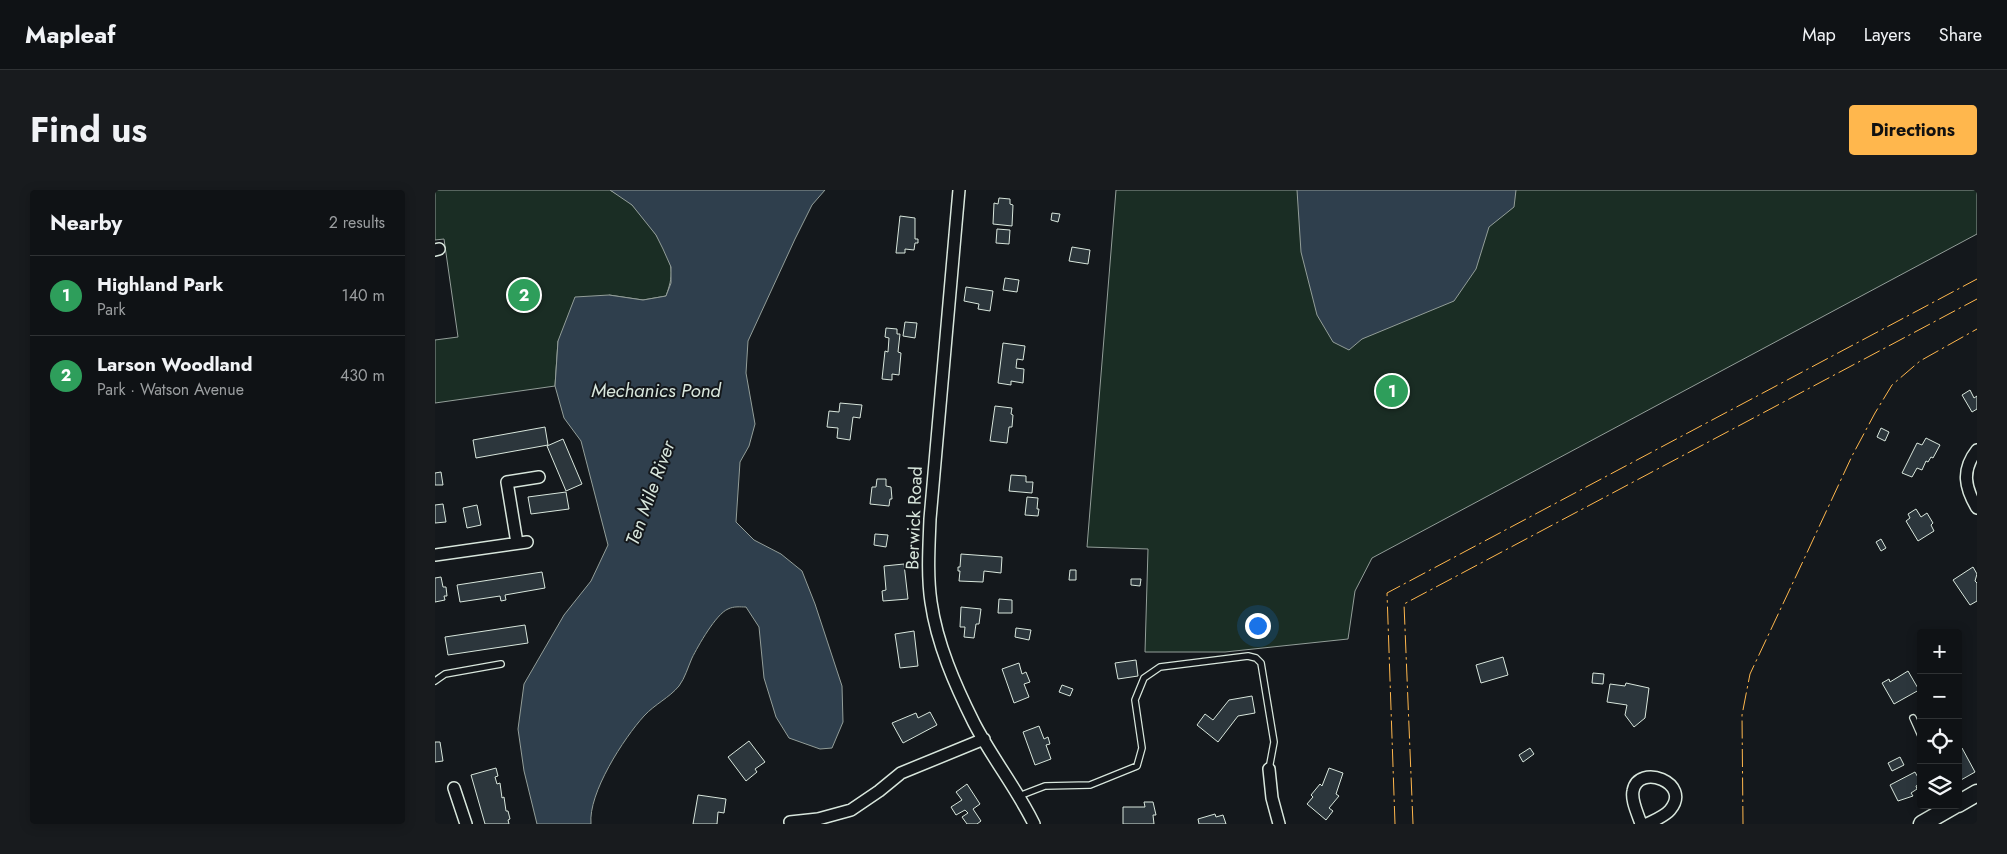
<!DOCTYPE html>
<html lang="en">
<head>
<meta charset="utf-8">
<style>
	body { margin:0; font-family:Jost,sans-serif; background:#181b1e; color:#f1f3f6 }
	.controls { position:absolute; right:15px; bottom:15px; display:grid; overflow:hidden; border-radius:5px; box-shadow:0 2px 12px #0003 }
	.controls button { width:45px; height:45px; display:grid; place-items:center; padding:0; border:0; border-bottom:1px solid #2f3234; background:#0f1215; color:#f1f3f6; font:25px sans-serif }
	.you { position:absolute; left:822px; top:435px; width:18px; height:18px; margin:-12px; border:4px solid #fff; border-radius:50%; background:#1a73e8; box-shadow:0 0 0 8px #1a73e833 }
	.badge { display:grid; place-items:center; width:32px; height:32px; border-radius:50%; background:#ffb74d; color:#fff; font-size:16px; font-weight:700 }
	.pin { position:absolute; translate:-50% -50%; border:2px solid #fff; box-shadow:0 1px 5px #0006 }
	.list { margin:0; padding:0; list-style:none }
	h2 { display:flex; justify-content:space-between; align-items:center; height:65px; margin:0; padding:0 20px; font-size:21px }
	h2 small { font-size:16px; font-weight:400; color:#9b9ea0 }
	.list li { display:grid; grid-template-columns:32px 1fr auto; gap:15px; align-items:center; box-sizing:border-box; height:80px; padding:0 20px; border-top:1px solid #2f3234 }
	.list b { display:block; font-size:19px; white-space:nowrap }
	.list p { margin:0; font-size:16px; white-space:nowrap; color:#9b9ea0 }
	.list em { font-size:16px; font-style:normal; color:#9b9ea0 }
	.icon { flex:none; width:28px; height:28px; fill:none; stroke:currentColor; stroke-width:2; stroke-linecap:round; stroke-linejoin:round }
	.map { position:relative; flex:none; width:1542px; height:634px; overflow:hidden; border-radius:5px }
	header { display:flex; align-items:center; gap:30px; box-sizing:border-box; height:70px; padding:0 25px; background:#0f1215; border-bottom:1px solid #2f3234 }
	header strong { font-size:24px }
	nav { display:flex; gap:28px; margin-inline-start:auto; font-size:18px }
	.intro { display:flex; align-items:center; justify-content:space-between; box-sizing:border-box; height:120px; padding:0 30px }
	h1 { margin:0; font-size:35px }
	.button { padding:12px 22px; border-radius:5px; background:#ffb74d; color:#111; font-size:18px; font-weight:700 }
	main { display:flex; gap:30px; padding:0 30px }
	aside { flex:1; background:#0f1215; border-radius:5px; box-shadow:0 2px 12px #0003 }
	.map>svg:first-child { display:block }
	.green { fill:#1a2d24; stroke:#939e99 }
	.water { fill:#2f3f4d; stroke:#939e99 }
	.building { fill:#2c363c; stroke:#d8e6dc }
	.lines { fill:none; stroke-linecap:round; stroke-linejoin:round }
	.lane-casing { stroke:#d8e6dc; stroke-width:8 }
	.street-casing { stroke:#d8e6dc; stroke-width:14 }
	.secondary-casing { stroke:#d8e6dc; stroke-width:19 }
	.lane { stroke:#14181c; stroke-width:5.5 }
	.street { stroke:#14181c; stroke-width:11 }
	.secondary { stroke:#14181c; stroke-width:16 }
	.power { stroke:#ffb74d; stroke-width:1; stroke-dasharray:18 4 2.5 4; stroke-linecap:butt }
	.labels { text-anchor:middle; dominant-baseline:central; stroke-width:4; stroke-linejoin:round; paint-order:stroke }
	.street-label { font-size:18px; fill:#d8e6dc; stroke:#14181c }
	.water-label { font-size:19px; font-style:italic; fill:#d8e6dc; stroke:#14181c }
</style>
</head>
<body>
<header>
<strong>Mapleaf</strong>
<nav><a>Map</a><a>Layers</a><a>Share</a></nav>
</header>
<div class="intro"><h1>Find us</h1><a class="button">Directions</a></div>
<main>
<aside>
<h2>Nearby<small>2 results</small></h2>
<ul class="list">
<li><span class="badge" style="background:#2e9e5b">1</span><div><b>Highland Park</b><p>Park</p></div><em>140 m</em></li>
<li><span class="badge" style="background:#2e9e5b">2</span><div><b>Larson Woodland</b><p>Park · Watson Avenue</p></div><em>430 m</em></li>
</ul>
</aside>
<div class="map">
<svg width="1542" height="634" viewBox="0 0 1542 634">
	<rect width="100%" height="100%" fill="#14181c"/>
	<!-- green -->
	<path class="green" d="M0,0H175C183,5 192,9 198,16C211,29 235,61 236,79C237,89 234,97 231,106L208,110L174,105L123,151L120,196L0,213V150L23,147L9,49L0,50Z
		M681,0H1542V44L937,368L920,401L913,449L790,462H710L713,359L652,357Z"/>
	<!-- water -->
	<path class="water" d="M175,0H390L377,15L360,49L313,151L311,183L320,234L314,256L305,272L301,332L319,350L346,364L367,381L380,414L407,496L408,532L397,558L385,559L354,548L341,527L329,488L324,437L311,417C305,417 299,416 293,419C281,424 263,456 257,468C253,477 250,488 244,496C234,508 220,514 209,526C189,548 153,603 156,634H102L89,581L83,539L89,494L129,425L156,391L173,355L146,251L129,228L120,196L123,151L140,107L174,105L208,110L231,106L236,93V77L228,59L221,45L197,15Z
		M862,0H1081L1079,17L1054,37L1041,79L1019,111L927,149L914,160L898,152L882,125L866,62Z"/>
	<!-- building -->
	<path class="building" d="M564,8L575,9V14L578,15L577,36L558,34L559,13L563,14Z
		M617,23L625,24L623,32L616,30Z
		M465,26L480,28V49H483V53H480L479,60L470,59V63H461Z
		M562,39L575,40L574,54L561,53Z
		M637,57L655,60L653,74L634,71Z
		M570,88L584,90L582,102L568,100Z
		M531,97L558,101L555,121L543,119L544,114L529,111Z
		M470,132L482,133L480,148L468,146Z
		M451,138L462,139V144H465L463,162L466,163L464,185L457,184V190L447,189L450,161L453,162L454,148L450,147Z
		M568,153L590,156L588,170L582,169L581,178L589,179L588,193L576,191V195L563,193Z
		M1535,200L1539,208L1542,206V219L1537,222L1527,205Z
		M405,213L427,215L425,228L418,227L415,250L402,248L403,238L392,237L394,221L404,222Z
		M560,216L577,218L576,224L578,225L577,237H574L572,253L555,251Z
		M110,237L113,255L41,268L38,250Z
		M1446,238L1454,242L1450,251L1442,247Z
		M1491,248L1505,255L1498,268L1496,267L1493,272L1491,271L1487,280L1482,278L1477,287L1467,283L1482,253L1487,255Z
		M128,249L147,294L131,301L112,256Z
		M6,282L8,295H0V283Z
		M576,285L591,286V292H598L597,303L574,301Z
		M442,289H451V296L456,297L457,309H455L454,316L435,314L437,297H441Z
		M131,302L134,319L96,324L93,307Z
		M592,307L603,308L602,319H604L603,326L590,325Z
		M8,314L11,332L0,333V315Z
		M42,315L46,335L32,338L28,318Z
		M1481,319L1486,327L1492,323L1498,333L1496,335L1499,341L1483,351L1471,331L1475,328L1473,324Z
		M440,344L453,345L451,357L439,355Z
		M1446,349L1451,358L1446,361L1441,352Z
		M526,364L567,367L566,383L549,381L548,392L524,391L525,381H523V377H525Z
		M469,374L473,409L448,411L447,401L451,400L449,376Z
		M1538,377L1542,384L1540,391L1542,393V411L1535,415L1518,390Z
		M635,380H641V390H634Z
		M107,382L110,398L70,405L71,410L66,411L65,406L25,412L22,395Z
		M6,387L8,397H11L12,406H9L10,410L0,412V388Z
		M696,389H706L705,396L696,395Z
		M564,409L577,410V423H563Z
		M526,417L546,419L544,434H541L539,448L529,447L530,437H525Z
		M90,435L93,453L13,465L10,447Z
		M581,438L596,440L594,450L580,447Z
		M479,441L483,476L465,478L460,444Z
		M1068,467L1073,485L1046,493L1041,475Z
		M701,470L703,486L683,489L680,473Z
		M584,473L587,484L591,482L595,492L589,494L594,507L579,513L567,479Z
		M1473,481L1484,500L1459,514L1447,493L1454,489L1455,492Z
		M1158,483L1169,484L1168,494L1157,493Z
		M1191,493L1214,498L1210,528L1199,537L1190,525L1192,515L1172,512L1175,494L1190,496Z
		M627,495L638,499L635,506L624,502Z
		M817,506L820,523L803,526L783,552L762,535L770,524L778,530L794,510Z
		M495,522L502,535L468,553L457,533L481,523L483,528Z
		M604,536L609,549L613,547L615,554L611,555L616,569L600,575L588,542Z
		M314,551L330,572L320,579L322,582L311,591L293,567Z
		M0,552H5L8,571L0,572Z
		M1095,558L1099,564L1088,572L1084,565Z
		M1527,558L1540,582L1526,590L1523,586V560Z
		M1465,567L1469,575L1457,581L1453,573Z
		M61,578L63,586L60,587L62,594L65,593L67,608L69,607L71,621H73L75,629L73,630L74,634H50L36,585Z
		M894,578L908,583L901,604L904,606L894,618L898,621L891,630L872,614L878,607L876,605L885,594L887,596Z
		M1480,582L1486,593L1481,596L1482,599L1476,603L1478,606L1463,611L1455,595Z
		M532,594L545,614L538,619L546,631L542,634H532L527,627L533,623L530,620L521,625L516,617L527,610L521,602Z
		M263,605L291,609L289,623L283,622L282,634H258Z
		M709,612H718L721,625H718L719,634H688V617H710Z
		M780,624L781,627L788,625L791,634H764L763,629Z"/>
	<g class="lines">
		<!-- lane casing -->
		<g class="lane-casing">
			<path id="lane" d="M0,491L10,484L66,474
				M1478,528L1486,546
				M584,606L610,596L655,595L702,576L707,558L700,510L709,488L725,477L813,466L821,468L826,473L839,552L834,579"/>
		</g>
		<!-- street casing -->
		<g class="street-casing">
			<path id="street" d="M524,0L495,329C494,356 492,385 496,412C502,454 520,495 539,533C557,568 582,599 599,634
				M0,60L4,59
				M1542,260C1526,280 1530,298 1542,318
				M82,353L72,292L104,287
				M0,365L92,352
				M834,579L837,608L844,634
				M19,598L31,634
				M355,632L383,629L416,620L444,601L466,583L549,549
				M1206,634C1203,624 1196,611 1198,601C1203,572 1258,593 1235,620C1230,626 1220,630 1212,634"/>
		</g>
		<!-- secondary casing -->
		<g class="secondary-casing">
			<path id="secondary" d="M1523,614L1542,603
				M1487,634L1520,615"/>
		</g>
		<!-- lane -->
		<use href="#lane" class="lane"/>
		<!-- street -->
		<use href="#street" class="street"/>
		<!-- secondary -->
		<use href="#secondary" class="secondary"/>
		<!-- power -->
		<path class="power" d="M960,634L952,403L1542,89
			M978,634L969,414L1542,109
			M1308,634L1307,525L1315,484L1370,367L1417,266L1440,223L1457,195L1485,171L1542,139"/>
	</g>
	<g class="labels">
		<!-- street labels -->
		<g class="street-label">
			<text transform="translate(479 328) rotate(-88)">Berwick Road</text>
		</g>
		<!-- water labels -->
		<g class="water-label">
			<text x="221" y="200">Mechanics Pond</text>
			<text transform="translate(215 303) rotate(-70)">Ten Mile River</text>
		</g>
	</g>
</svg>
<div class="controls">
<button>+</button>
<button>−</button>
<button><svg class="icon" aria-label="locate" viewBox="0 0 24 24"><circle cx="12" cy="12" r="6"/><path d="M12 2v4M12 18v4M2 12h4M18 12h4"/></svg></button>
<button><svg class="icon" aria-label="layers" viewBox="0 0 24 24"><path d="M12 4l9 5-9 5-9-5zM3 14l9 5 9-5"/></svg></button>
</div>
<div class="you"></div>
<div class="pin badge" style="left:957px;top:201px;background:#2e9e5b">1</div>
<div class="pin badge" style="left:89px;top:105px;background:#2e9e5b">2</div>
</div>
</main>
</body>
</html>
